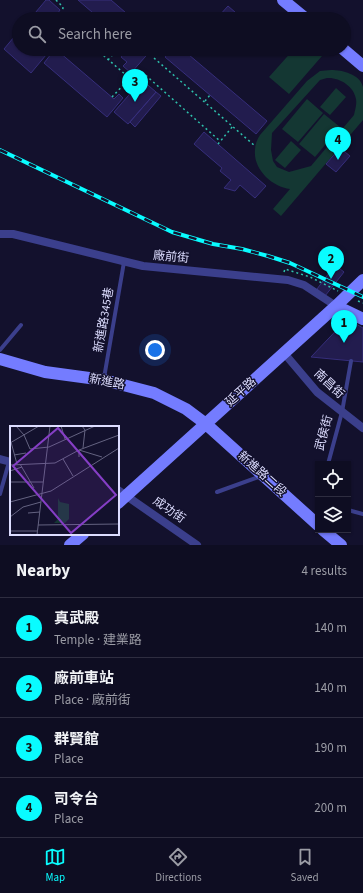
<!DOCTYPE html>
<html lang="en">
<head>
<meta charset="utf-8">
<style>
	body { margin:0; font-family:"Source Sans 3","Noto Sans TC",sans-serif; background:#1c1b2f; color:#f1f3f6 }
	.controls { position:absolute; right:12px; bottom:12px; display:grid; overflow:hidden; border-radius:0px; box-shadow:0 1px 3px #0004 }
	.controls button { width:36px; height:36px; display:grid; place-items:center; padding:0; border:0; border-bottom:1px solid #2e2d40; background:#0e0d22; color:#f1f3f6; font:20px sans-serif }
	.you { position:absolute; left:155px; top:350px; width:14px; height:14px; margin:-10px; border:3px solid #fff; border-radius:50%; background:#1a73e8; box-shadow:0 0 0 6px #1a73e833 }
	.badge { display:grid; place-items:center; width:26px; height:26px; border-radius:50%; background:#09fcff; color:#111; font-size:13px; font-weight:700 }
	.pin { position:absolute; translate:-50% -33px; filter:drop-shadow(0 1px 2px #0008) }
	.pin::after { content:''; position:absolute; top:21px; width:14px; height:12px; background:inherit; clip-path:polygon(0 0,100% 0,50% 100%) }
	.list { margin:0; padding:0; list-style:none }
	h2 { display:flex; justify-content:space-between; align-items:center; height:52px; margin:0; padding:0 16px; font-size:17px }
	h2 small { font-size:13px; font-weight:400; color:#9b9ca5 }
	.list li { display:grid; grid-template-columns:26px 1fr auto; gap:12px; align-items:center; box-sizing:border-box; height:60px; padding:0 16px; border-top:1px solid #2e2d40 }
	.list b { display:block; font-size:15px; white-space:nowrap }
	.list p { margin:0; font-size:13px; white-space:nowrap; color:#9b9ca5 }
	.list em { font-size:13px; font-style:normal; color:#9b9ca5 }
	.icon { flex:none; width:22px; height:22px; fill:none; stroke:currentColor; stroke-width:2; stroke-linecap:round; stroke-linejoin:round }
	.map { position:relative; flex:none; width:363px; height:545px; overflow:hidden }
	.search { position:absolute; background:#0e0d22; box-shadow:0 1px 3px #0004; left:12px; right:12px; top:12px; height:44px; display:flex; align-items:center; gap:10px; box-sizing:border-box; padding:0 14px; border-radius:22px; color:#9b9ca5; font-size:15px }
	.sheet { height:292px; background:#0e0d22 }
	nav { display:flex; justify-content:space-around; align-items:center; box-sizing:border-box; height:56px; border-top:1px solid #2e2d40; background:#0e0d22; font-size:11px; color:#9b9ca5 }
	nav a { display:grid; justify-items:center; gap:2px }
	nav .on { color:#09fcff }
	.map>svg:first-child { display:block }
	.grass { fill:#143733; fill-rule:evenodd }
	.building { fill:#221c4e; stroke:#362e7b }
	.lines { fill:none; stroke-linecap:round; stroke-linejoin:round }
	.path { stroke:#2ec1ac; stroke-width:1.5; stroke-dasharray:2 3; stroke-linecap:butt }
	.lane { stroke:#3b3f8c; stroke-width:4 }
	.street { stroke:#3b3f8c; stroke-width:8 }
	.secondary { stroke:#747cff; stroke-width:12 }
	.rail-casing { stroke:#09fcff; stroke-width:4 }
	.rail { stroke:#13112d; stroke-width:2.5; stroke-dasharray:8; stroke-linecap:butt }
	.labels { text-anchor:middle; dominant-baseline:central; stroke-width:3; stroke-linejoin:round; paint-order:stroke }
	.street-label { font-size:12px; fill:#ddf; stroke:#13112d }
	.inset-road { fill:none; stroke:#646381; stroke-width:1 }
	.view { fill:#853ec5; fill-opacity:0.15; stroke:#853ec5; stroke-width:2 }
	.inset-edge { fill:none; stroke:#ddf; stroke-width:2 }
</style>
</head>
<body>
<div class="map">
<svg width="363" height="545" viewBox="0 0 363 545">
	<rect width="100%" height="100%" fill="#13112d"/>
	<!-- grass -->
	<path class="grass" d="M294,49H314L322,56L289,94L269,77Z
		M331,70C342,70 360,74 363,87C363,97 363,110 363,120L281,216L273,209L290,189C272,187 253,169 255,150C255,144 257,140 260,135L307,81L320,71ZM327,78C339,77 354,86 356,99C357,105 355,110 354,115L311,166L289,172L277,167L273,161L271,150L272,133L320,80Z
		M336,88L346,97L330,115L320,107Z
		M307,99L323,113L298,142L282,129Z
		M324,114L340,127L315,157L299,144Z
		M291,141L301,150L285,168L275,160Z"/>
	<!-- building -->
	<path class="building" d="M46,0H49L60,10L54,19H30Z
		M78,0H111L133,19H100Z
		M228,6L243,19H221L218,17Z
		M19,31V49H51L31,73L4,49Z
		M55,49H62L59,52L114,99L119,94L123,98L107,117L44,63Z
		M128,49H152L131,73L123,66L127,62L121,57Z
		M172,49H182L267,121L256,134L165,57Z
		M142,80L156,92L128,124L114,112Z
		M156,92L161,96L135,127L130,122Z
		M204,132L266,186L255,198L240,185L235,191L224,188L231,180L220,171L222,168L194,144Z
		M340,148L350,156L336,172L326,164Z
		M335,265L344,272L325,296L317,289Z
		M347,319L363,328V362L311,357Z"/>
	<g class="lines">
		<!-- path -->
		<path class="path" d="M56,0L63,7L62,19
			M145,19L151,11
			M96,49L134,82
			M62,54L66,49
			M154,58L255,146
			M108,60L118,49
			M142,72L220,141
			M112,97L130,78
			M205,101L210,95
			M218,144L233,126
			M284,272L285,269L310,277L338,291
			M358,301L363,303"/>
		<!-- lane -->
		<path class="lane" d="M0,350L21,325
			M104,378L124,262
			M328,464L342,412L351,361
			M217,492L261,476
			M0,494L9,462
			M348,510L363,514"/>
		<!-- street -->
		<path class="street" d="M0,234H13L143,266L288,280L304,285L336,306
			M284,353L317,392L363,428
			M0,459L11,462
			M118,490L197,545"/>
		<!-- secondary -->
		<path class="secondary" d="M283,0L306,19
			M343,49L363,66
			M336,306L363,319
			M0,359L45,372L104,380L154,393L186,409L206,424L318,525
			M118,503L336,306L363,280
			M323,530L341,545
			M70,545L83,534"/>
		<!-- rail casing -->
		<g class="rail-casing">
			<path id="rail" d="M0,150L172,232L213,244L242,249L268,256L290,263L363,297"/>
		</g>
		<!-- rail -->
		<use href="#rail" class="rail"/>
	</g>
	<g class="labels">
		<!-- street labels -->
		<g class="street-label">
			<text transform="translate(171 257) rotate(5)">廠前街</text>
			<text transform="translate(104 320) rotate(-80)">新進路345巷</text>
			<text transform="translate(107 382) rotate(11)">新進路</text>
			<text transform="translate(329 384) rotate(43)">南昌街</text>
			<text transform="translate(241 392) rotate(-42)">延平路</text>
			<text transform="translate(324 433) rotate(-75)">武侯街</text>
			<text transform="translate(262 474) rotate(42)">新進路二段</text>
			<text transform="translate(169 510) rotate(35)">成功街</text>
		</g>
	</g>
	<!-- overview -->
	<g transform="translate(10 426)">
		<rect width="109" height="109" fill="#13112d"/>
		<path d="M48,72L50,76L59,78V93L55,97H44L48,93Z" fill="#143733"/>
		<path class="inset-road" d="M6,0L14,9L20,23L39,21L85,0M51,0L55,13M72,0L75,4L73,22M1,16L7,38M0,17L29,0M4,29L16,27M69,31V24L92,31M53,33L63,50M10,38L24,62M0,39L45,37L69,24L109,9M0,45L12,41M0,56H33M0,76L41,65L109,22M18,87L30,86M0,91L13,81L31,76M28,99L109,98M0,105H27M27,109L40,0"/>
		<path class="view" d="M48,2L106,69L61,107L3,40Z"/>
		<rect width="109" height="109" class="inset-edge"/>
	</g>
</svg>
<div class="controls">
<button><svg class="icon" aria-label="locate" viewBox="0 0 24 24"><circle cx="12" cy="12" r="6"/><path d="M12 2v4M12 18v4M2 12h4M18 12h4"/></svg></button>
<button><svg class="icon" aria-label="layers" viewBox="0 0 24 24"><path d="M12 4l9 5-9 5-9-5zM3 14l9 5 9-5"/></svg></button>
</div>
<div class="you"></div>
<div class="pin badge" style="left:344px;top:343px">1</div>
<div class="pin badge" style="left:331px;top:279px">2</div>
<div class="pin badge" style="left:135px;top:102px">3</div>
<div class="pin badge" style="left:338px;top:160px">4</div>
<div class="search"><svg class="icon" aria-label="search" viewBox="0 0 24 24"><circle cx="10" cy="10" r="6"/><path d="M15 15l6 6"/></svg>Search here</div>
</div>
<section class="sheet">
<h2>Nearby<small>4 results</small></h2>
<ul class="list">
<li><span class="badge">1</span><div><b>真武殿</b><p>Temple · 建業路</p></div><em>140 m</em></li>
<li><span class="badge">2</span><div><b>廠前車站</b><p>Place · 廠前街</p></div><em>140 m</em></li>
<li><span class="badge">3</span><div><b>群賢館</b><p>Place</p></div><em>190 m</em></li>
<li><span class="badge">4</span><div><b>司令台</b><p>Place</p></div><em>200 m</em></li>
</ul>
</section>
<nav>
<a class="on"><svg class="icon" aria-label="map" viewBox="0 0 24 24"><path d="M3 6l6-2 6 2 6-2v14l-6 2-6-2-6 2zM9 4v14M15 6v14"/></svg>Map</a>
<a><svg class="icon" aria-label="directions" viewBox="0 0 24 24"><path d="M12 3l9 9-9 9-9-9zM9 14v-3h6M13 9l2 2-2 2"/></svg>Directions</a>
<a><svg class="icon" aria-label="saved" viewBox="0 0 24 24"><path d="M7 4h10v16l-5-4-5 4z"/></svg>Saved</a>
</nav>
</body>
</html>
